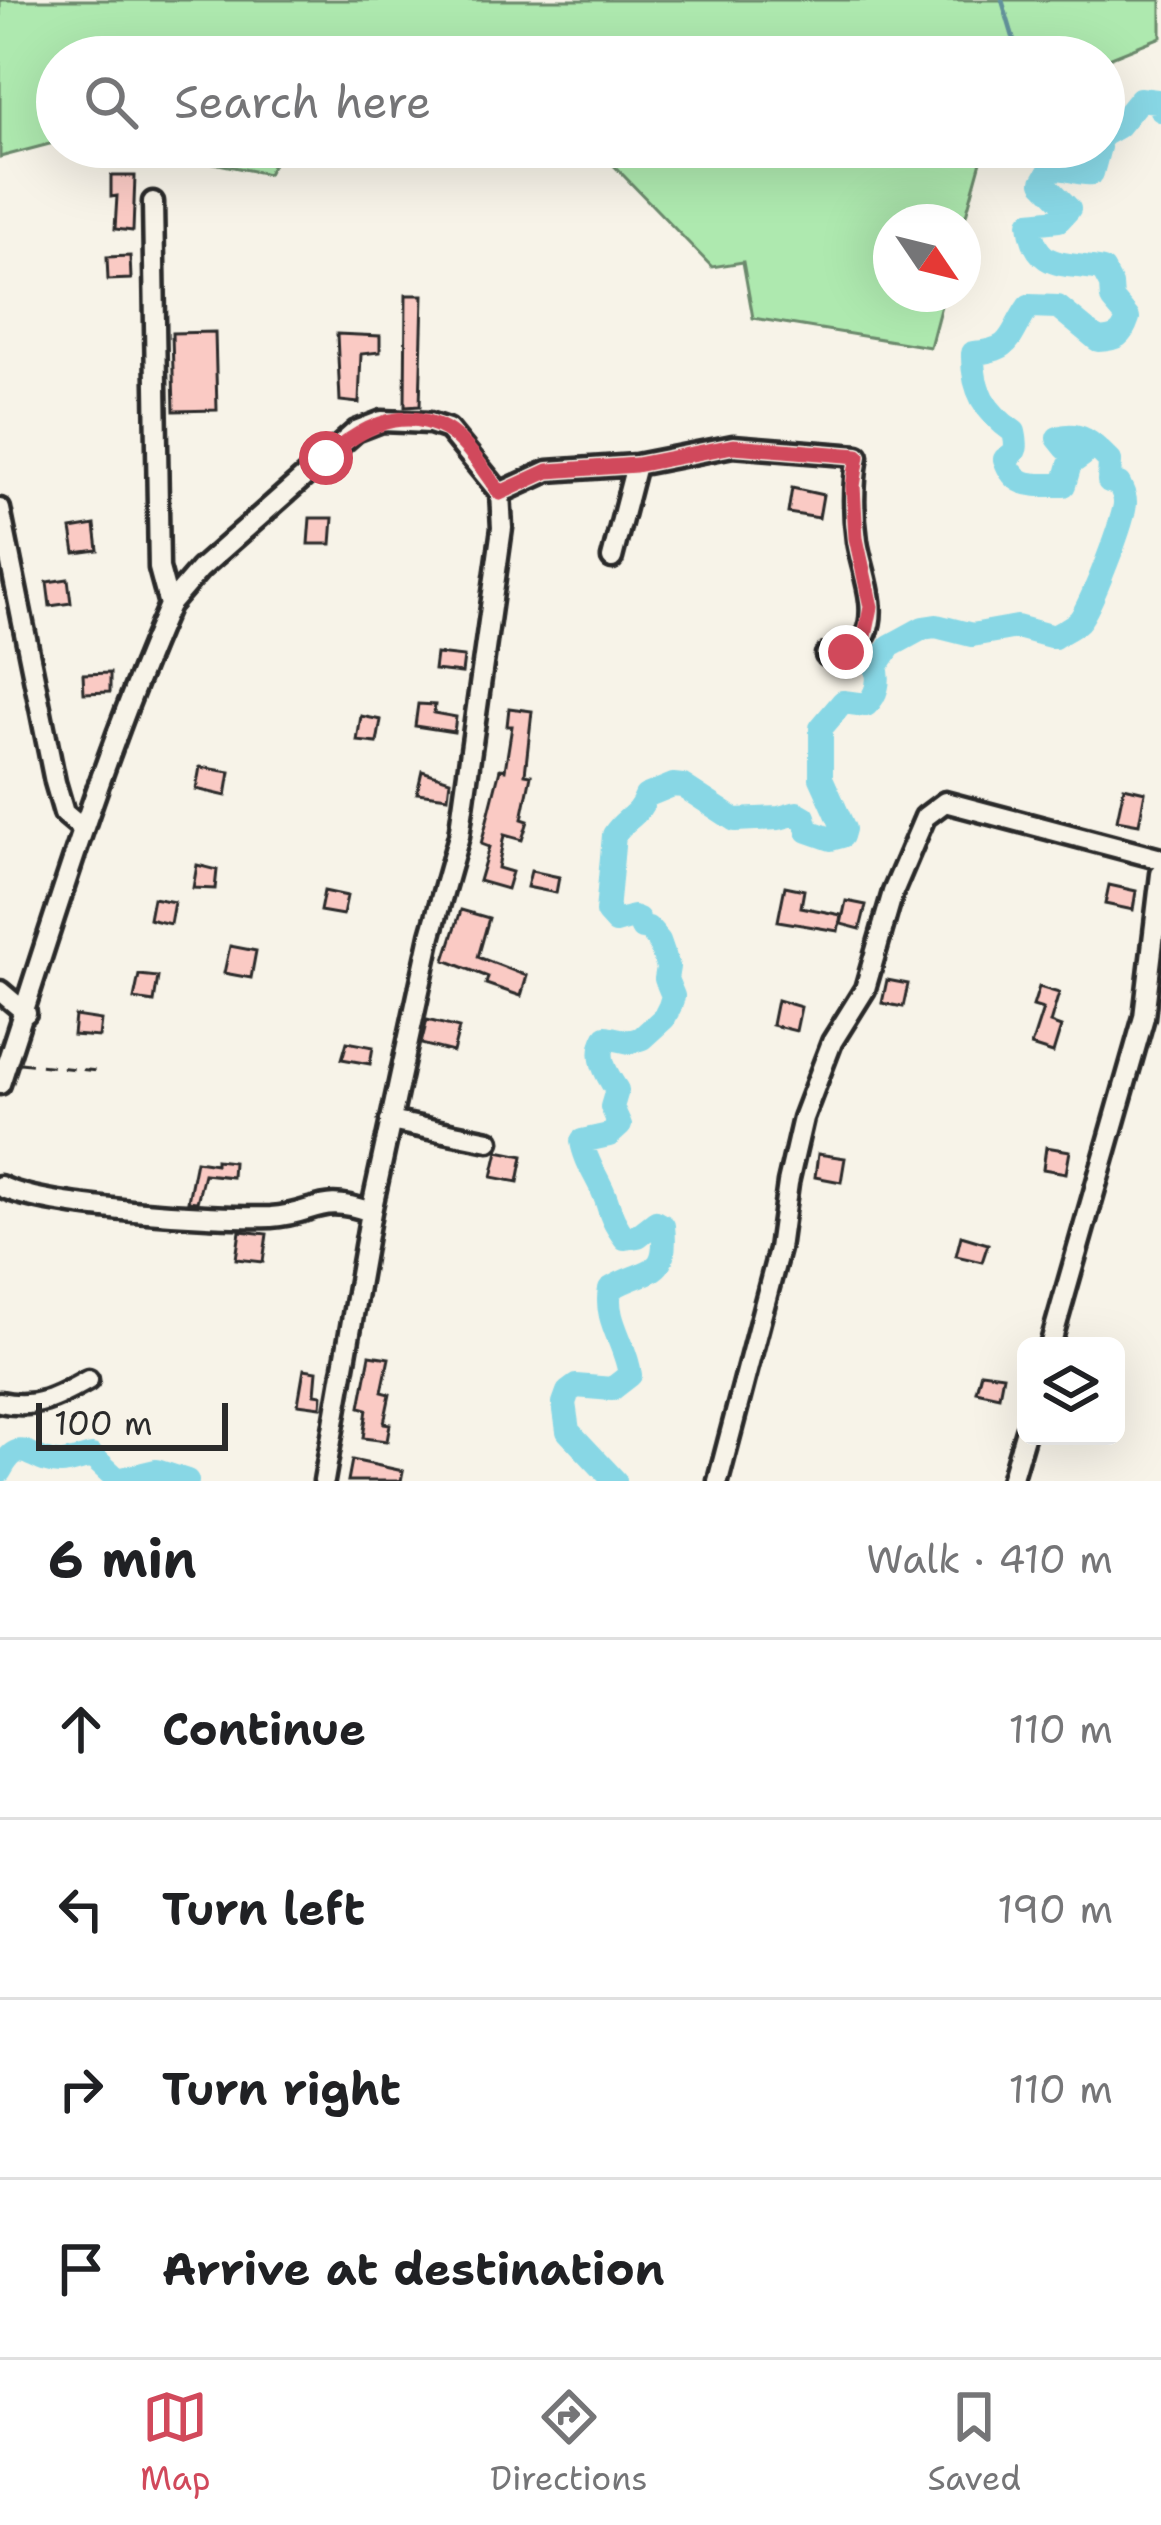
<!DOCTYPE html>
<html lang="en">
<head>
<meta charset="utf-8">
<style>
	body { margin:0; font-family:"Shantell Sans",sans-serif; background:#f6f6f6; color:#202124 }
	.controls { position:absolute; right:36px; bottom:36px; display:grid; overflow:hidden; border-radius:18px; box-shadow:0 12px 48px #0002 }
	.controls button { width:108px; height:108px; display:grid; place-items:center; padding:0; border:0; border-bottom:3px solid #e0e0e0; background:#fff; color:#202124; font:60px sans-serif }
	.compass { position:absolute; left:873px; top:204px; width:108px; height:108px; border-radius:50%; background:#fff; box-shadow:0 12px 48px #0002; rotate:125deg }
	.scale { position:absolute; left:36px; bottom:30px; width:192px; box-sizing:border-box; padding-left:12px; border:6px solid #2b2b2b; border-top:0; font-size:33px; line-height:42px; white-space:nowrap; color:#2b2b2b; -webkit-text-stroke:9px #f7f3e8; paint-order:stroke }
	.stop { position:absolute; width:36px; height:36px; margin:-27px; border:9px solid #d1495b; border-radius:50%; background:#fff }
	.stop.end { background:#d1495b; border-color:#fff; box-shadow:0 3px 12px #0008 }
	.list { margin:0; padding:0; list-style:none }
	h2 { display:flex; justify-content:space-between; align-items:center; height:156px; margin:0; padding:0 48px; font-size:51px }
	h2 small { font-size:39px; font-weight:400; color:#757577 }
	.list li { display:grid; grid-template-columns:78px 1fr auto; gap:36px; align-items:center; box-sizing:border-box; height:180px; padding:0 48px; border-top:3px solid #e0e0e0 }
	.list b { display:block; font-size:45px; white-space:nowrap }
	.list em { font-size:39px; font-style:normal; color:#757577 }
	.icon { flex:none; width:66px; height:66px; fill:none; stroke:currentColor; stroke-width:2; stroke-linecap:round; stroke-linejoin:round }
	.map { position:relative; flex:none; width:1161px; height:1481px; overflow:hidden }
	.search { position:absolute; background:#fff; box-shadow:0 12px 48px #0002; left:36px; right:36px; top:36px; height:132px; display:flex; align-items:center; gap:30px; box-sizing:border-box; padding:0 42px; border-radius:66px; color:#757577; font-size:45px }
	.sheet { height:876px; background:#fff }
	nav { display:flex; justify-content:space-around; align-items:center; box-sizing:border-box; height:168px; border-top:3px solid #e0e0e0; background:#fff; font-size:33px; color:#757577 }
	nav a { display:grid; justify-items:center; gap:6px }
	nav .on { color:#d1495b }
	.map>svg:first-child { display:block }
	.green { fill:#aee9af; stroke:#6c8a6d; stroke-width:3 }
	.lines { fill:none; stroke-linecap:round; stroke-linejoin:round }
	.stream { stroke:#63929b; stroke-width:4.5 }
	.river { stroke:#88d7e5; stroke-width:24 }
	.building { fill:#facac4; stroke:#2b2b2b; stroke-width:3 }
	.minor-casing { stroke:#2b2b2b; stroke-width:27 }
	.path { stroke:#2b2b2b; stroke-width:3; stroke-dasharray:12 9; stroke-linecap:butt }
	.minor { stroke:#f7f3e8; stroke-width:18 }
	.route { stroke:#d1495b; stroke-width:15 }
</style>
</head>
<body>
<div class="map">
<svg width="1161" height="1481" viewBox="0 0 1161 1481">
	<rect width="100%" height="100%" fill="#f7f3e8"/>
	<filter id="ink" filterUnits="userSpaceOnUse"><feTurbulence type="fractalNoise" baseFrequency=".00833" numOctaves="2"/><feDisplacementMap in="SourceGraphic" scale="24" xChannelSelector="R" yChannelSelector="G"/><feConvolveMatrix kernelMatrix="1 2 1 2 8 2 1 2 1" color-interpolation-filters="sRGB"/></filter>
	<g filter="url(#ink)">
		<!-- green -->
		<path class="green" d="M0,0H1161V37L1104,60V57H57V142L0,157Z
			M135,147H281L268,174Z
			M596,147H985L963,226V222H891V294H944L930,347L753,318L743,262L712,267Z"/>
		<g class="lines">
			<!-- stream -->
			<path class="stream" d="M1002,0L1019,57
				M1044,147L1050,170"/>
			<!-- river -->
			<path class="river" d="M1104,134L1118,126L1140,99L1157,101L1161,110
				M0,1471C21,1431 30,1464 61,1463C70,1463 82,1458 92,1456L118,1480L156,1471L187,1481
				M615,1481L568,1431L564,1403L568,1392L576,1386L612,1389L630,1375C626,1343 604,1321 610,1289C647,1266 669,1281 663,1226L656,1222L638,1236L625,1238C607,1215 611,1206 600,1185C593,1171 584,1156 582,1141L609,1135L620,1125L612,1107L617,1090C606,1074 595,1056 606,1037L630,1042L642,1038L664,1018L670,1006L673,996L666,979L668,967L659,941L648,928H642L638,919L633,917L616,922L607,912L614,835C625,817 637,819 646,796L673,785L683,786L735,820L779,818L797,813L804,817L808,831L831,839L842,836L844,829L821,778V728L843,702L866,705C877,695 880,681 876,667L890,646L923,628L936,626L972,635L1017,627L1054,637C1062,632 1073,627 1079,621C1090,609 1126,516 1125,502C1125,495 1122,491 1119,484L1109,481L1110,461C1095,446 1081,430 1058,438L1066,448L1083,455L1070,464L1064,485C1036,484 1016,491 1005,459C1018,452 1017,446 1014,432C985,412 972,390 973,353C1015,350 1008,336 1029,306L1058,307L1098,340C1117,339 1122,336 1128,318L1112,299L1111,285L1103,270C1070,261 1035,275 1030,223L1059,220L1069,209L1043,182L1050,170C1068,165 1076,175 1092,173L1099,147"/>
		</g>
		<!-- building -->
		<path class="building" d="M111,176H135L133,231L115,229L117,196L111,197Z
			M130,256L131,279L108,280L107,257Z
			M406,295H423L420,406L405,407Z
			M215,332L217,410L174,411L172,333Z
			M337,334L380,336V352L361,354L359,403L340,401Z
			M792,488L823,495L819,518L788,513Z
			M310,518H333L331,544H308Z
			M95,525L98,550L75,553L71,529Z
			M68,579L71,603L50,606L47,582Z
			M436,654L464,657L462,673L434,670Z
			M110,673V692L84,693L83,674Z
			M418,704L435,705L434,713L456,717L454,732L415,726Z
			M509,708L532,711L525,774L531,775L522,819L528,821L522,840L504,835L498,868L512,872L507,889L479,881L489,847L481,844L500,769L505,770L512,726H507Z
			M361,716L381,720L377,743L357,741Z
			M200,767L230,772L226,796L196,789Z
			M422,771L450,780L448,797L417,793Z
			M1124,787L1145,792L1139,824L1117,820Z
			M197,865L217,870L215,889L193,888Z
			M531,871L559,877L556,893L527,887Z
			M1109,885L1136,891L1133,910L1105,904Z
			M785,886L804,890L801,907L841,915L838,931L778,921Z
			M324,891L347,896L343,915L320,911Z
			M153,898L174,902L170,924L149,919Z
			M846,901L866,905L860,929L841,924Z
			M461,910L489,918L478,957L527,976L521,996L486,984L488,977L445,960Z
			M230,946L256,951L251,978L224,973Z
			M139,975L158,977L154,1002L134,999Z
			M887,980L908,984L903,1007L882,1003Z
			M1039,987L1059,993L1050,1023L1061,1027L1053,1053L1031,1046L1043,1009L1033,1006Z
			M777,1000L801,1007L796,1031L772,1025Z
			M75,1016L101,1020L99,1037L73,1035Z
			M427,1020L459,1028L453,1052L421,1044Z
			M347,1042L373,1047L370,1064L342,1059Z
			M1046,1147L1070,1151L1066,1173L1043,1169Z
			M498,1151L523,1156L518,1182L492,1177Z
			M818,1154L845,1158L841,1182L815,1177Z
			M216,1160L233,1162L232,1177L204,1174L197,1202L188,1201L196,1161L216,1164Z
			M240,1231L267,1234L263,1262L236,1259Z
			M961,1236L988,1244L982,1262L956,1256Z
			M370,1355L389,1358L382,1392L390,1394L384,1423L390,1424L387,1441L363,1438L367,1409L360,1407Z
			M304,1369L317,1371L315,1394L322,1395L321,1407L298,1404Z
			M981,1372L1003,1375L999,1396L976,1391Z
			M352,1460L403,1471L401,1481H348Z"/>
		<g class="lines">
			<!-- minor casing -->
			<g class="minor-casing">
				<path id="minor" d="M153,202L159,568L169,605
					M500,493L548,471L636,465L733,446L858,456C853,484 853,512 857,541C861,569 879,606 866,634C859,649 841,653 826,655
					M0,509L55,782L64,813L83,829
					M612,558L636,465
					M0,991L26,1013
					M0,1084C53,923 101,760 169,605L200,569L356,431L382,421L430,423L448,429L500,493L502,528L459,836L431,935L371,1212L324,1481
					M390,1121L489,1141
					M0,1186C44,1209 216,1219 271,1217C317,1214 318,1193 371,1212
					M1050,1346L1144,1017L1161,874
					M0,1402C35,1410 58,1397 88,1380
					M718,1481L779,1249L788,1183L803,1118L832,1042L865,989L893,892L925,817L945,802L1161,859
					M1011,1481L1026,1430"/>
			</g>
			<!-- path -->
			<path class="path" d="M20,1063L96,1071"/>
			<!-- minor -->
			<use href="#minor" class="minor"/>
		</g>
	</g>
	<g class="lines" filter="url(#ink)">
		<!-- route -->
		<path class="route" d="M326,458C358,430 401,404 445,429C467,441 485,473 500,493L548,471L636,465L733,446L858,456L853,486L856,538L871,607L865,636L846,652"/>
	</g>
</svg>
<div class="controls">
<button><svg class="icon" aria-label="layers" viewBox="0 0 24 24"><path d="M12 4l9 5-9 5-9-5zM3 14l9 5 9-5"/></svg></button>
</div>
<svg class="compass" viewBox="-18 -18 36 36"><path d="M0-13l5 13h-10z" fill="#e53935"/><path d="M0 13l5-13h-10z" fill="#757577"/></svg>
<div class="scale">100 m</div>
<div class="stop" style="left:326px;top:458px"></div>
<div class="stop end" style="left:846px;top:652px"></div>
<div class="search"><svg class="icon" aria-label="search" viewBox="0 0 24 24"><circle cx="10" cy="10" r="6"/><path d="M15 15l6 6"/></svg>Search here</div>
</div>
<section class="sheet">
<h2>6 min<small>Walk · 410 m</small></h2>
<ul class="list">
<li><svg class="icon" aria-label="ahead" viewBox="0 0 24 24"><path d="M12 20V5M6 11l6-6 6 6"/></svg><div><b>Continue</b></div><em>110 m</em></li>
<li><svg class="icon" aria-label="left" viewBox="0 0 24 24"><path d="M17 20v-9H6M10 6l-5 5 5 5"/></svg><div><b>Turn left</b></div><em>190 m</em></li>
<li><svg class="icon" aria-label="right" viewBox="0 0 24 24"><path d="M7 20v-9h11M14 6l5 5-5 5"/></svg><div><b>Turn right</b></div><em>110 m</em></li>
<li><svg class="icon" aria-label="arrive" viewBox="0 0 24 24"><path d="M6 21V4h12l-3 4 3 4H6"/></svg><div><b>Arrive at destination</b></div></li>
</ul>
</section>
<nav>
<a class="on"><svg class="icon" aria-label="map" viewBox="0 0 24 24"><path d="M3 6l6-2 6 2 6-2v14l-6 2-6-2-6 2zM9 4v14M15 6v14"/></svg>Map</a>
<a><svg class="icon" aria-label="directions" viewBox="0 0 24 24"><path d="M12 3l9 9-9 9-9-9zM9 14v-3h6M13 9l2 2-2 2"/></svg>Directions</a>
<a><svg class="icon" aria-label="saved" viewBox="0 0 24 24"><path d="M7 4h10v16l-5-4-5 4z"/></svg>Saved</a>
</nav>
</body>
</html>
